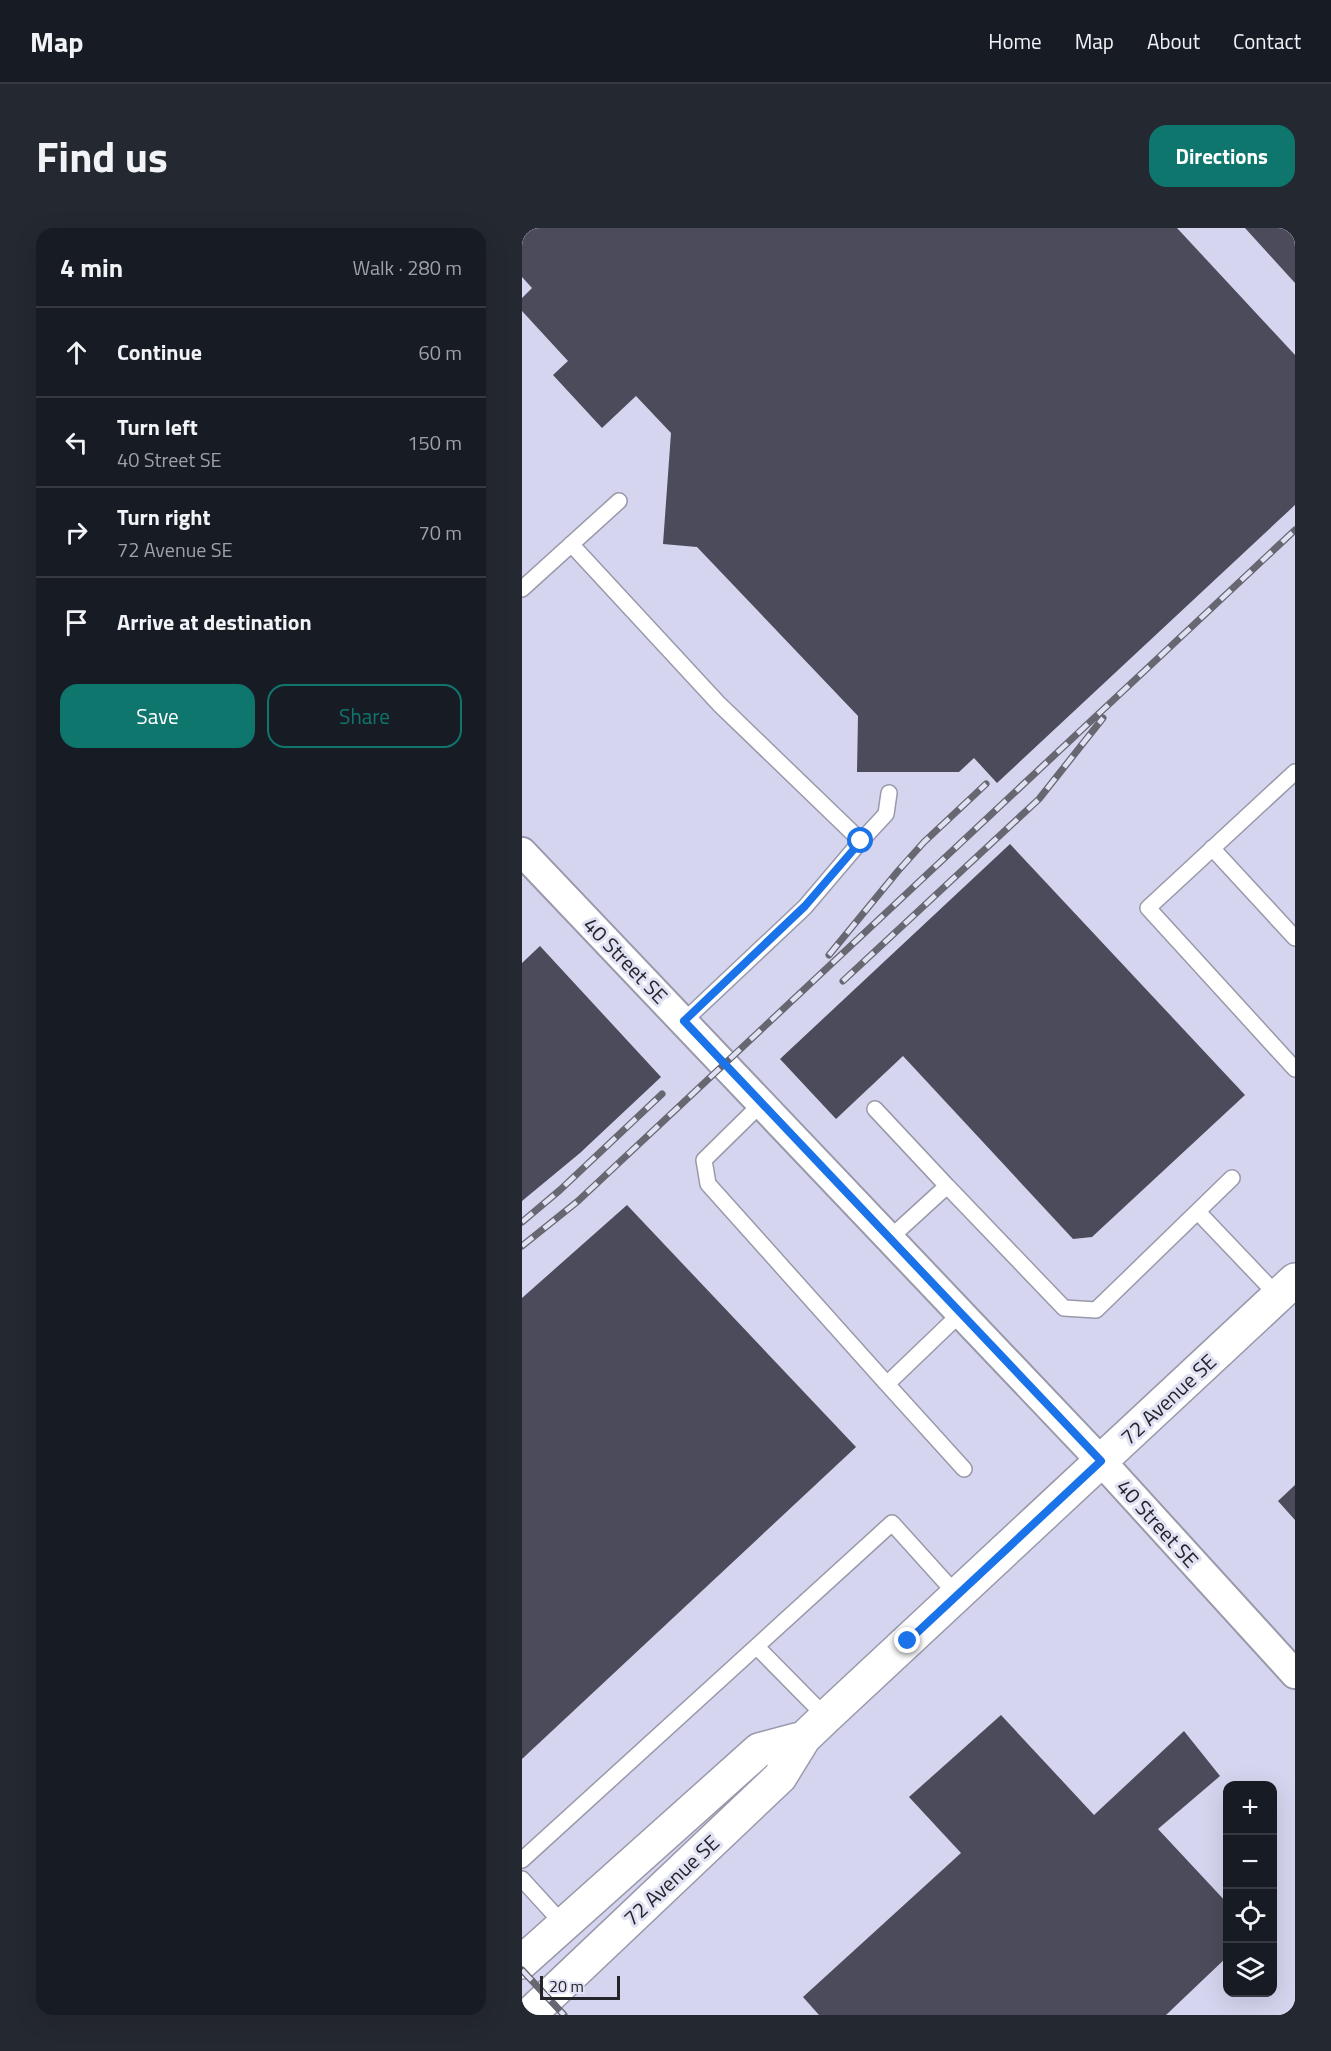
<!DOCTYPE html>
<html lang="en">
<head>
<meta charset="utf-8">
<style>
	body { margin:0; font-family:"Titillium Web",sans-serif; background:#242831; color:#f1f3f6 }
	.controls { position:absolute; right:18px; bottom:18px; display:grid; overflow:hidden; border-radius:12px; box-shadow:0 6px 24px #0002 }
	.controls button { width:54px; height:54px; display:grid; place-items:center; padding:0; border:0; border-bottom:2px solid #363941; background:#171b24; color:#f1f3f6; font:30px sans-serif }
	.scale { position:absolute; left:18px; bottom:15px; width:80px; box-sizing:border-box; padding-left:6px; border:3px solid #24242b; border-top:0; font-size:16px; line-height:21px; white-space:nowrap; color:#24242b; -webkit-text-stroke:4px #e0e1f3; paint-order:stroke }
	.stop { position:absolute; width:18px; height:18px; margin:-14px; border:4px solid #1a73e8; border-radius:50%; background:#fff }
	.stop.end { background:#1a73e8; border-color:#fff; box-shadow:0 2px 6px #0008 }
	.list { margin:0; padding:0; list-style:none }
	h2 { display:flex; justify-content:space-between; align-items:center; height:78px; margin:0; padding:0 24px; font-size:26px }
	h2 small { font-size:20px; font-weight:400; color:#9ea1a6 }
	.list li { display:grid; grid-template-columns:39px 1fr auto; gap:18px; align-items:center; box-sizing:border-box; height:90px; padding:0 24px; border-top:2px solid #363941 }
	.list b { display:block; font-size:22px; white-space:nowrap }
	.list p { margin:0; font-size:20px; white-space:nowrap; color:#9ea1a6 }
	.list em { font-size:20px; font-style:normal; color:#9ea1a6 }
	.actions { display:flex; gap:12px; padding:18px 24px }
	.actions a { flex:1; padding:14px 0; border:2px solid #0f766e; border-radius:18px; text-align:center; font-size:21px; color:#0f766e }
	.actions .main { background:#0f766e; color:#fff }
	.icon { flex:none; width:33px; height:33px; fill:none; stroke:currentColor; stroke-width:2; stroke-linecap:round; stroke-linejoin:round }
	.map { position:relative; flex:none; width:773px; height:1787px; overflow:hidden; border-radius:18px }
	header { display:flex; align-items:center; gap:36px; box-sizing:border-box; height:84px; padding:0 30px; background:#171b24; border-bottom:2px solid #363941 }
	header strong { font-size:28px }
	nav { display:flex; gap:33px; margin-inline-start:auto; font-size:21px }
	.intro { display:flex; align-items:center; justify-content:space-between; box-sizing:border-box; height:144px; padding:0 36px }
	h1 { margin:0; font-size:42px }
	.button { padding:15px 27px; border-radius:18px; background:#0f766e; color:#fff; font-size:21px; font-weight:700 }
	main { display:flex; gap:36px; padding:0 36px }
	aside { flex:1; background:#171b24; border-radius:18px; box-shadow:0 6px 24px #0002 }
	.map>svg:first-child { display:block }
	.built { fill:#d5d5ef; fill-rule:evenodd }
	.building { fill:#4b4b5b }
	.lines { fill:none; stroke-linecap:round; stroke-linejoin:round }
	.service-casing { stroke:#9999ab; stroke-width:18 }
	.minor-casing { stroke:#9999ab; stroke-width:32 }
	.tertiary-casing { stroke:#9999ab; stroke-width:36 }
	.service { stroke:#fff; stroke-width:15 }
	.minor { stroke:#fff; stroke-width:28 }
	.tertiary { stroke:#fff; stroke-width:33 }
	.rail-casing { stroke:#676772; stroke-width:7 }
	.rail { stroke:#e0e1f3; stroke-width:4.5; stroke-dasharray:14; stroke-linecap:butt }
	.route { stroke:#1a73e8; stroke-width:8 }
	.labels { text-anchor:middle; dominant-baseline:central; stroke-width:6; stroke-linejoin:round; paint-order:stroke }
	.street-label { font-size:21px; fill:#24242b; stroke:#e0e1f3 }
</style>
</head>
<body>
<header>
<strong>Map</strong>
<nav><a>Home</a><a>Map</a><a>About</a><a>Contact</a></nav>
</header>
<div class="intro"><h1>Find us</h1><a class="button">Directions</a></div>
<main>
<aside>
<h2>4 min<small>Walk · 280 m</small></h2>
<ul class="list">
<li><svg class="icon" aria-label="ahead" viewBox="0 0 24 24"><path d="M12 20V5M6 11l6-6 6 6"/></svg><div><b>Continue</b></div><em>60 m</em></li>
<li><svg class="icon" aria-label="left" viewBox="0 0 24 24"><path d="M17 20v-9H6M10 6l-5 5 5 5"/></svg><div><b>Turn left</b><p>40 Street SE</p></div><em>150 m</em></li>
<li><svg class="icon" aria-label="right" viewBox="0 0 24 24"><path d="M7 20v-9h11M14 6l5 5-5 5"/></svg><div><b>Turn right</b><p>72 Avenue SE</p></div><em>70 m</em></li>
<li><svg class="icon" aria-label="arrive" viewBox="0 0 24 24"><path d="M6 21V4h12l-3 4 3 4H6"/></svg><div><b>Arrive at destination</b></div></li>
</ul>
<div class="actions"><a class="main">Save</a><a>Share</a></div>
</aside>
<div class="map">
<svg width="773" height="1787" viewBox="0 0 773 1787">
	<rect width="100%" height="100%" fill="#e0e1f3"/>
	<!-- built -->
	<path class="built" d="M0,0H773V1787H0ZM706,1558H750V1764H706Z"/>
	<!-- building -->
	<path class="building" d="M0,0H655L773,127V277L475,555L452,530L437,544H335L336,488L175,319L141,316L149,205L114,168L80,200L31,147L46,133L0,83V70L10,60L0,49Z
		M723,0H773V55Z
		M488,616L723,867L570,1009L551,1011L381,828L314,891L258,831Z
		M18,718L139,849L58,925L0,973V735Z
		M105,977L334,1219L0,1531V1070Z
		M773,1257V1292L756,1273Z
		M479,1487L572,1587L662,1503L698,1548L636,1601L706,1676V1728L644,1787H297L281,1769L439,1625L387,1569Z"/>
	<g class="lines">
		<!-- service casing -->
		<g class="service-casing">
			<path id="service" d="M49,316L197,476L339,613L364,586L367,565
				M0,361L97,273
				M773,544L626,680L773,841
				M690,620L773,710
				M162,793L283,679L339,613
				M240,875L182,932L186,956L365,1156L439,1085
				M353,881L425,958L368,1010
				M425,958L542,1080L574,1082L710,950
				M676,984L756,1068
				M365,1156L442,1241
				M235,1419L304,1489
				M0,1632L370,1295L435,1367
				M0,1651L41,1696"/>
		</g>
		<!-- minor casing -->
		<g class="minor-casing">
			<path id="minor" d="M0,624L579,1233L773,1446"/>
		</g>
		<!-- tertiary casing -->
		<g class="tertiary-casing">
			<path id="tertiary" d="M0,1734L237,1522L282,1510
				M7,1787L258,1549L282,1510L304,1489L773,1052"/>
		</g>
		<!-- service -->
		<use href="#service" class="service"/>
		<!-- minor -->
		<use href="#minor" class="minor"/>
		<!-- tertiary -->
		<use href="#tertiary" class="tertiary"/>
		<!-- rail casing -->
		<g class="rail-casing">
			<path id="rail" d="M307,727L376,643L402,614L464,556
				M321,753L517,571L581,490
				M0,994L38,962L140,866
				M0,1018L56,973L773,302
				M0,1742L42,1787"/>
		</g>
		<!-- rail -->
		<use href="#rail" class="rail"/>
	</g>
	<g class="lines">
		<!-- route -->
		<path class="route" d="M339,613L283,678L162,793L579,1233L386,1413"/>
	</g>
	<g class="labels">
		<!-- street labels -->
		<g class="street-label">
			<text transform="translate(104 732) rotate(46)">40 Street SE</text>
			<text transform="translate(646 1171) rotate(-43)">72 Avenue SE</text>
			<text transform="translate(636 1295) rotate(48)">40 Street SE</text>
			<text transform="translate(149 1652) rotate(-43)">72 Avenue SE</text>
		</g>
	</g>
</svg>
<div class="controls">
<button>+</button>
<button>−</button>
<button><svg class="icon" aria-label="locate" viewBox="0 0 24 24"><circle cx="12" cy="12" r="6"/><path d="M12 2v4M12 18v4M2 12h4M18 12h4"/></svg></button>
<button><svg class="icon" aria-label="layers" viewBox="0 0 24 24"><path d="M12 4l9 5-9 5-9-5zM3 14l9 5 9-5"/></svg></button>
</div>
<div class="scale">20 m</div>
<div class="stop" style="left:339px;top:613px"></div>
<div class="stop end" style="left:386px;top:1413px"></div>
</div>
</main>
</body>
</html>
